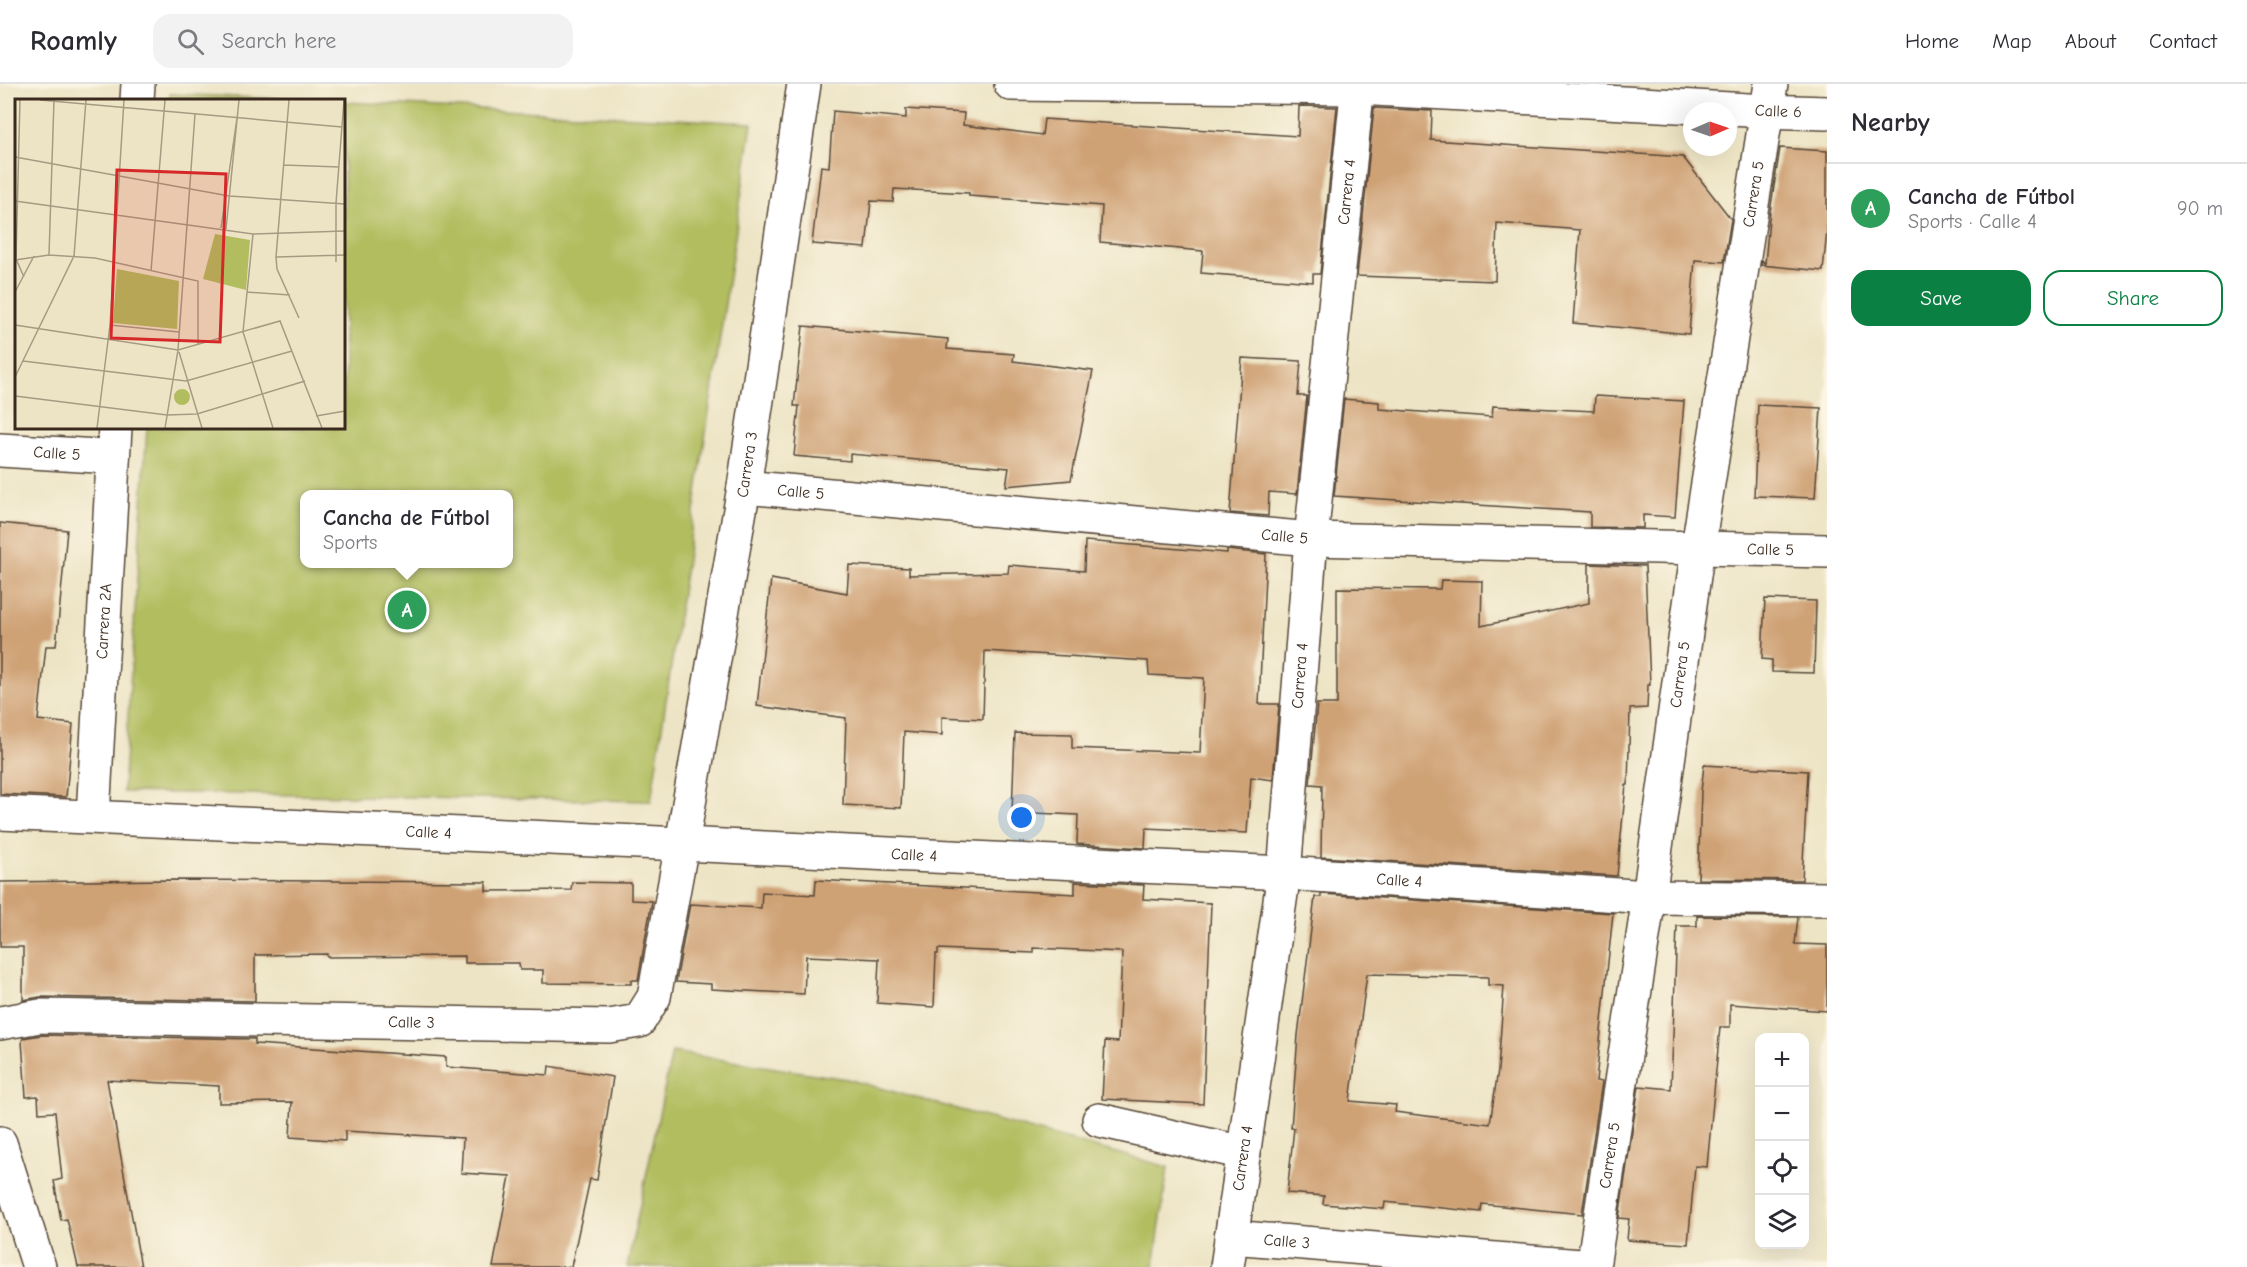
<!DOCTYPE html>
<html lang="en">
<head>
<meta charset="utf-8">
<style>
	body { margin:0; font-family:"Comic Neue",sans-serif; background:#f2f2f3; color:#2b2b33 }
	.controls { position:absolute; right:18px; bottom:18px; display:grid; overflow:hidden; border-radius:12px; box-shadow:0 6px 24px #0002 }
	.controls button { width:54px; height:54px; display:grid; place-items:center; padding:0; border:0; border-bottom:2px solid #e1e1e2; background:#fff; color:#2b2b33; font:30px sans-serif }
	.compass { position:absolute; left:1683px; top:18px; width:54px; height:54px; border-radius:50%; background:#fff; box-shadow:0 6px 24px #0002; rotate:88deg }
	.you { position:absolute; left:1022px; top:734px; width:21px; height:21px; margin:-15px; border:4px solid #fff; border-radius:50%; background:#1a73e8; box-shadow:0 0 0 9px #1a73e833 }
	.badge { display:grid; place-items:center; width:39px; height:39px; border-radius:50%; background:#0b8043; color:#fff; font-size:20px; font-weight:700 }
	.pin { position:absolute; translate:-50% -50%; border:3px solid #fff; box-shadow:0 2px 6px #0006 }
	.popup { position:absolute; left:300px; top:406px; width:213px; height:78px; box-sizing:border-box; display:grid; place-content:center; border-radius:12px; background:#fff; filter:drop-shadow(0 2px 4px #0005); font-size:20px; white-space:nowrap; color:#7c7c81 }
	.popup b { font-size:22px; color:#2b2b33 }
	.popup::after { content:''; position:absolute; left:50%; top:100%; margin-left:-12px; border:12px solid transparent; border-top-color:#fff }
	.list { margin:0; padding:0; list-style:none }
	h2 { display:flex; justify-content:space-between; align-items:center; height:78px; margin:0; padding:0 24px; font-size:26px }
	h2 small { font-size:20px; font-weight:400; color:#7c7c81 }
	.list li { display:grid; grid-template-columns:39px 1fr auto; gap:18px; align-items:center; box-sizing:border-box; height:90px; padding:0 24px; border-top:2px solid #e1e1e2 }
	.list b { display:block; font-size:22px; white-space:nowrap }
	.list p { margin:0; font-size:20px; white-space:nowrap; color:#7c7c81 }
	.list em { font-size:20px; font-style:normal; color:#7c7c81 }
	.actions { display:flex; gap:12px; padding:18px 24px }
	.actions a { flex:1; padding:14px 0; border:2px solid #0b8043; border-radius:18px; text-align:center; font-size:21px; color:#0b8043 }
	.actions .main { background:#0b8043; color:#fff }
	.icon { flex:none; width:33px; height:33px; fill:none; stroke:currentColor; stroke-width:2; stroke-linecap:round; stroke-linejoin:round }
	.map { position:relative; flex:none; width:1827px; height:1183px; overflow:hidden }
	header { display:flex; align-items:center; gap:36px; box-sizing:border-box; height:84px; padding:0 30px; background:#fff; border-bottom:2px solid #e1e1e2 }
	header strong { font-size:28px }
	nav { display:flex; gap:33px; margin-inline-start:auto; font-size:21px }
	.search { width:420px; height:54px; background:#f2f2f3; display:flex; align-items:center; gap:15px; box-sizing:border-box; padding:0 21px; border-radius:18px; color:#7c7c81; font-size:22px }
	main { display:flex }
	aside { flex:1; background:#fff }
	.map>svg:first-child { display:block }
	.green { fill:#b1bd5f; stroke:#76743e; stroke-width:1.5; fill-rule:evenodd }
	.building { fill:#cfa276; fill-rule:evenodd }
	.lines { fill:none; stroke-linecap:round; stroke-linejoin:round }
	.minor-casing { stroke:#564637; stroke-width:36 }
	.minor { stroke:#fff; stroke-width:33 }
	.labels { text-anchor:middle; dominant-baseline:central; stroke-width:4.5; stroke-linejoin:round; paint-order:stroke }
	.street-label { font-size:16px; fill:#3b2a1e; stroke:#fcf5e5 }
	.inset-road { fill:none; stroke:#a69a82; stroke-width:1.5 }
	.view { fill:#d62828; fill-opacity:0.15; stroke:#d62828; stroke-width:3 }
	.inset-edge { fill:none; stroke:#3b2a1e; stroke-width:3 }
</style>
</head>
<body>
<header>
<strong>Roamly</strong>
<div class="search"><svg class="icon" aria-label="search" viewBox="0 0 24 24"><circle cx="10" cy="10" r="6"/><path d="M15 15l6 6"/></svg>Search here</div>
<nav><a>Home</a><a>Map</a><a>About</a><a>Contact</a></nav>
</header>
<main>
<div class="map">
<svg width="1827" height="1183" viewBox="0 0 1827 1183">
	<rect width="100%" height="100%" fill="#fcf5e5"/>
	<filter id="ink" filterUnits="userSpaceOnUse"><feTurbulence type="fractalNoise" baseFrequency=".0167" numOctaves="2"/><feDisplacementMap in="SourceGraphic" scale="12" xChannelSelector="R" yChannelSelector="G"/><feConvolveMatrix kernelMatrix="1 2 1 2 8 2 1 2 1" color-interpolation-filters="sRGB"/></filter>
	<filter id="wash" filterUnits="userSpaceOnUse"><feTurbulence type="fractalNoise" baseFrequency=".008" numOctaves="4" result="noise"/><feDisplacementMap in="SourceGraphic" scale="24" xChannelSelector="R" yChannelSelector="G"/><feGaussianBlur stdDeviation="1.35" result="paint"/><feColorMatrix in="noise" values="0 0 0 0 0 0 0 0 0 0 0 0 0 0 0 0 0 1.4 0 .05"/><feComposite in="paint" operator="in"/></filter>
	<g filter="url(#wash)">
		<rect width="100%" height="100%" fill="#ede4c5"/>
		<!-- green -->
		<path class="green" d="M170,10L306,16H169Z
			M344,18L752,39L651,717L123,708L147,344H344ZM305,410H509V480H305Z
			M672,968L847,995L1168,1083L1154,1183H627Z"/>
		<g id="blocks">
			<!-- building -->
			<path class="building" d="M1299,22L1337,23L1320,190H1313V198L1201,189L1203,167L1100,158L1102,122L969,112V109L894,105L893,118L871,117L866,164L812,160L821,82L829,83L833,27L906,34V25L964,29L963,41L1042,51L1044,35L1298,52Z
				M1374,24L1432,27L1431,56L1683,73L1731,135L1724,178L1695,176L1689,250L1573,239L1580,146L1497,139L1495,197L1357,192Z
				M1780,64L1827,67V147L1823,187L1761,181L1762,176L1765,180L1769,135Z
				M803,242L948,255L947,265L1014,270L1013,277L1093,287L1071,396L1006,402L1009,384L850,370V377L794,372L799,322H794Z
				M1242,274L1301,277L1298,312H1307L1297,410L1269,408L1268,432L1230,429Z
				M1595,312L1684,317L1675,433L1643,431V444L1590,443V428L1334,412L1344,315L1379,318V325L1492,333L1493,322L1594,327Z
				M1758,321L1821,324L1815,414L1754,412Z
				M0,439L67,446L56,562H46L38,636L73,640L66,713L0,710Z
				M1085,457L1227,469V466L1266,470L1259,620H1279L1273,696L1251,693L1247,749L1146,744L1145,764L1077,760L1078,731L1012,728L1015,649L1072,650V664L1200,669L1204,594L1149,591L1148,577L985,567L983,635L942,633V651L904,648L901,724L843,721L846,634L757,622L771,495L847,509L849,481L909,484V491L1008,489L1009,481L1084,487Z
				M1589,480L1645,482L1650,601H1648L1647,624L1630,625L1628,701H1626L1617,792L1321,773L1322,701L1310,700L1317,620H1337V504L1440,505L1441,496L1482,497L1481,542L1589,519Z
				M1765,515L1816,517L1814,589L1772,588V576L1762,575Z
				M1704,681L1808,687L1802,796L1698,795L1701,708Z
				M173,796L486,798V807L571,806L572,798L631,799V816L652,817L638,896H631V900L543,899V886H520L519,879H465V872L327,873V870L255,871V917L40,913L23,916V863H0V798Z
				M816,796L1075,810V798L1144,801L1143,815L1211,819L1203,1020L1102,1015L1105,957L1118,958L1122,868L1034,864V869L938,865V870H936L934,923L877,919L879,875L806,872L804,910L711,905V900L676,898L690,820L761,824L762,808L815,811Z
				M1321,810L1613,829L1596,997L1602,998L1582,1130L1482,1120L1481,1128L1385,1118L1384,1125L1323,1120L1324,1112L1287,1109L1294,1044H1291L1298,951L1315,813H1321ZM1367,890L1488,893V901L1504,902L1498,986L1490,1040L1395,1028L1396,1021L1350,1017Z
				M1697,832L1798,833L1795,860L1827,861V927L1730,920V943H1720L1707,1083L1695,1082L1688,1160L1627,1156L1629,1135L1619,1134L1639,1002L1671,1005L1677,842H1697Z
				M41,951L255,955V960L446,973V983L548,991L549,982L613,993L597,1096L590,1095L571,1183H493L510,1092L461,1089L463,1054L345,1047V1057L290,1053L292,1018L219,1019V1002L107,996L141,1183H78L67,1135L61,1136L54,1097L62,1095L55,1028L39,1029L38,1012L26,1013L22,957L23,954Z"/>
		</g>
	</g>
	<g filter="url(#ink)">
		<use href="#blocks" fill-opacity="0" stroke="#564637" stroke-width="1.5"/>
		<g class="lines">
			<!-- minor casing -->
			<g class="minor-casing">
				<g id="minor">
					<path id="s1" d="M1011,0L1357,4L1766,27L1827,29"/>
					<path d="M137,16L138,0"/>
					<path id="s2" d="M0,366L113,373"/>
					<path id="s3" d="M744,403L1311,455L1827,467"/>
					<path id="s4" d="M0,729L682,760L1284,789L1649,813L1827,815"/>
					<path id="s5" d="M93,732L115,344"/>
					<path id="s6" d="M0,939L40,932L609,942L639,937L654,913L682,760L744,403L804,0"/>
					<path d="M1099,1036L1244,1069"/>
					<path d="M0,1059L39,1183"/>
					<path id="s7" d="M1231,1153L1593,1183L1649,813L1698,463L1771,0"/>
					<path id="s8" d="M1227,1183L1284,789L1311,455L1358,0"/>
				</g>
			</g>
			<!-- minor -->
			<use href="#minor" class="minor"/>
		</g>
	</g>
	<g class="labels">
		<!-- street labels -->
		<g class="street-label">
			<text stroke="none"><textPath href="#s1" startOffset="768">Calle 6</textPath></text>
			<text stroke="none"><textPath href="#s8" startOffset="1082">Carrera 4</textPath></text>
			<text stroke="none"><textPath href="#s7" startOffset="1448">Carrera 5</textPath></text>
			<text stroke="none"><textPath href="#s2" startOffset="57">Calle 5</textPath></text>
			<text stroke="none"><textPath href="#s6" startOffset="1209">Carrera 3</textPath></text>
			<text stroke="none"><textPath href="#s3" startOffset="57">Calle 5</textPath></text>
			<text stroke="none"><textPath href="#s3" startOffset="543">Calle 5</textPath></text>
			<text stroke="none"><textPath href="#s3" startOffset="1029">Calle 5</textPath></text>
			<text stroke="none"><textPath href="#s5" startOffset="195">Carrera 2A</textPath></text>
			<text stroke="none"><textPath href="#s7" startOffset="962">Carrera 5</textPath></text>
			<text stroke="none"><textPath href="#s8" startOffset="596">Carrera 4</textPath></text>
			<text stroke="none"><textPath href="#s4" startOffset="429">Calle 4</textPath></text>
			<text stroke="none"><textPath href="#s4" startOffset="915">Calle 4</textPath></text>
			<text stroke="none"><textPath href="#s4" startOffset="1401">Calle 4</textPath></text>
			<text stroke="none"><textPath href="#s6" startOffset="412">Calle 3</textPath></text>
			<text stroke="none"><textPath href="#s7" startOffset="476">Carrera 5</textPath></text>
			<text stroke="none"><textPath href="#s8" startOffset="110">Carrera 4</textPath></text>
			<text stroke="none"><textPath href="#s7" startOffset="56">Calle 3</textPath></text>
		</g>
	</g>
	<!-- overview -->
	<g transform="translate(15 15)">
		<rect width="330" height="330" fill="#ede4c5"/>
		<path d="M200,135L235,141L231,191L188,180ZM102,170L164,182L162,230L98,224ZM159 298a8 8 0 1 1 16 0a8 8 0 1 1-16 0Z" fill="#b1bd5f"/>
		<path class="inset-road" d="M5,1L1,160L9,178M25,1L327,28M274,1L261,158L262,170L284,219M0,58L214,97L330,105M269,66L324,68M0,102L238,135L330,132M206,129L222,19M211,130L224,1M238,135L228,233L258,329M34,156L39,1M261,158L330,156M0,161L34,156L80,159L183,182V245M321,163V104L329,1M136,172L150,1M0,193L19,157M232,193L275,196M0,226L163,251L265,222L307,329M95,226L164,233M164,253L187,329M8,262L171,282L277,252M0,278L59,157L71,1M0,297L152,316L182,315L290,282M301,317L330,312M82,329L95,226L109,1M150,329L163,251L180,15"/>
		<path class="view" d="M102,71L211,75L205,243L96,239Z"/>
		<rect width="330" height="330" class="inset-edge"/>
	</g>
</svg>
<div class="controls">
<button>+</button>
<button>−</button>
<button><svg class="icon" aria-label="locate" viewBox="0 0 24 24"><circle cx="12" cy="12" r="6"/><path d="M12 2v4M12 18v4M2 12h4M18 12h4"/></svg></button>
<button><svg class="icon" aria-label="layers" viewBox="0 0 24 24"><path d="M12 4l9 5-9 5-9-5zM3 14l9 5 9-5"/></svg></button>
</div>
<svg class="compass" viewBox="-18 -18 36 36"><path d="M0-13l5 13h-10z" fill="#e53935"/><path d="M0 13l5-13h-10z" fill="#7c7c81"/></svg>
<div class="you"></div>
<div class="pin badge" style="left:407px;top:526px;background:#2e9e5b">A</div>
<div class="popup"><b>Cancha de Fútbol</b>Sports</div>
</div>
<aside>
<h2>Nearby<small></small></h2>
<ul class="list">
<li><span class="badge" style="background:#2e9e5b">A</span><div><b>Cancha de Fútbol</b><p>Sports · Calle 4</p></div><em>90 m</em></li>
</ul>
<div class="actions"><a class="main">Save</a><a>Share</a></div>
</aside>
</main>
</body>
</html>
